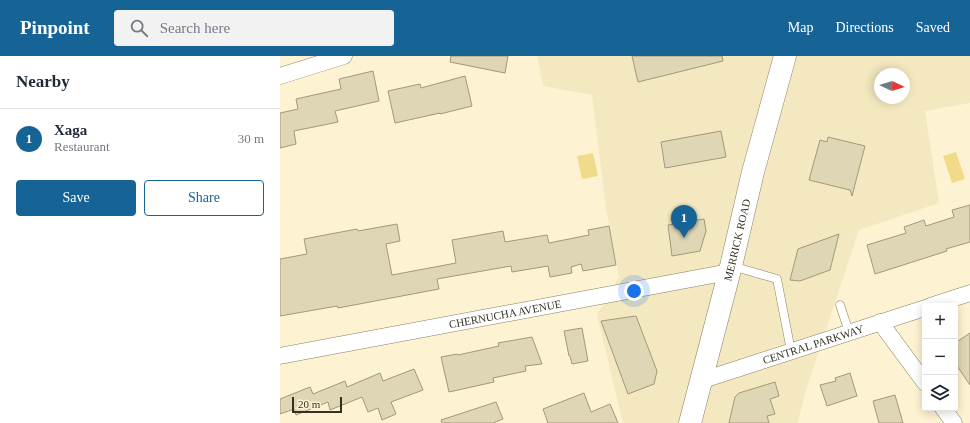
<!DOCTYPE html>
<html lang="en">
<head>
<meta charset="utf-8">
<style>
	body { margin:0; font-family:"Times New Roman",serif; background:#f2f2f3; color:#1f2937 }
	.controls { position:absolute; right:12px; bottom:12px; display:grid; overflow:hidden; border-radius:4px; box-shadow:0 2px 10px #0003 }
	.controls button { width:36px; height:36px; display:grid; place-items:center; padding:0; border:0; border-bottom:1px solid #e0e1e3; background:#fff; color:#1f2937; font:20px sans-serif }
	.compass { position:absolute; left:594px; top:12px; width:36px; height:36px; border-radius:50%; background:#fff; box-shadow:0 2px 10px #0003; rotate:94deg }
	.scale { position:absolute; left:12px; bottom:10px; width:50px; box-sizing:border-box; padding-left:4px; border:2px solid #343124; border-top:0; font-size:11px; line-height:14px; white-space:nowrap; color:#343124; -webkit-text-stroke:3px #fdf3d2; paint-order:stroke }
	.you { position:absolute; left:354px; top:235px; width:14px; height:14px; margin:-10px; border:3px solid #fff; border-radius:50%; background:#1a73e8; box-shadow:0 0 0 6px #1a73e833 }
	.badge { display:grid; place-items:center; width:26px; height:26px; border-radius:50%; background:#166396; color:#fff; font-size:13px; font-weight:700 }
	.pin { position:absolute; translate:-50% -33px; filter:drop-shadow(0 1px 2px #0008) }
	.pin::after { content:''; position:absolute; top:21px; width:14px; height:12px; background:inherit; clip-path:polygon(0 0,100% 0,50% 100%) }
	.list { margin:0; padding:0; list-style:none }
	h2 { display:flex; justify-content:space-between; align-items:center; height:52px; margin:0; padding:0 16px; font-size:17px }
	h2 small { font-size:13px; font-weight:400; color:#747a83 }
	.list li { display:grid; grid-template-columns:26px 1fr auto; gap:12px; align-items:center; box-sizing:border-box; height:60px; padding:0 16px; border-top:1px solid #e0e1e3 }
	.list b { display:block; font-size:15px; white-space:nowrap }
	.list p { margin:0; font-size:13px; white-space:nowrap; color:#747a83 }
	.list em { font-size:13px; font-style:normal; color:#747a83 }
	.actions { display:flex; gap:8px; padding:12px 16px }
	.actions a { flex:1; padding:9px 0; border:1px solid #166396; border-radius:4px; text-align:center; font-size:14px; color:#166396 }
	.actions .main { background:#166396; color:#fff }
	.icon { flex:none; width:22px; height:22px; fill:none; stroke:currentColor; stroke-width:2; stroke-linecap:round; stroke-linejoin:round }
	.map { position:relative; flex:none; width:690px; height:367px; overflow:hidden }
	header { display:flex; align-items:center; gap:24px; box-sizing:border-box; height:56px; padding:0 20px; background:#166396; color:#fff }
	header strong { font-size:19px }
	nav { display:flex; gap:22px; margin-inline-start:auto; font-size:14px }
	.search { width:280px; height:36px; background:#f2f2f3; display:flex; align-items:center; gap:10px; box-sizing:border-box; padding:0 14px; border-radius:4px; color:#747a83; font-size:15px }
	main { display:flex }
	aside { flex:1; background:#fff }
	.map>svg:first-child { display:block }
	.built { fill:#f4e8c0; fill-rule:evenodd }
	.water { fill:#f1da8a }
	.building { fill:#dfd6b5; stroke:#a2997a }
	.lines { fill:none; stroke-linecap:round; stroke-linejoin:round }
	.service-casing { stroke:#887f61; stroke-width:9 }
	.minor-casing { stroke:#887f61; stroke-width:17 }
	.primary-casing { stroke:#887f61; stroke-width:23 }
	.service { stroke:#fff; stroke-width:8 }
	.minor { stroke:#fff; stroke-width:16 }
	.primary { stroke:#fff; stroke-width:22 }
	.labels { text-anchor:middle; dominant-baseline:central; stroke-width:4; stroke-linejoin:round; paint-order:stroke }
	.street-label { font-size:11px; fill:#343124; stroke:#fdf3d2 }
</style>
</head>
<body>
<header>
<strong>Pinpoint</strong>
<div class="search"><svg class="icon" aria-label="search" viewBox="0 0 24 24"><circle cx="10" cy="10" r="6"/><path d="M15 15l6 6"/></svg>Search here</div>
<nav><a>Map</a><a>Directions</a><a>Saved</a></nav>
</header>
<main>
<aside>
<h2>Nearby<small></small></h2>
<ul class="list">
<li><span class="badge">1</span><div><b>Xaga</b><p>Restaurant</p></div><em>30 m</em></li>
</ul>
<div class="actions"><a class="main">Save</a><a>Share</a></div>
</aside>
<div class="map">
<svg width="690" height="367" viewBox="0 0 690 367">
	<rect width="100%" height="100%" fill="#fdf3d2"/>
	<!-- built -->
	<path class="built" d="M257,0H690V47L645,55L659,147L579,174L526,334L518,367H343L317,259L339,221L326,152L312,39L263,30ZM600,18H624V42H600Z"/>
	<!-- water -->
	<path class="water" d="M676,96L685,123L672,127L663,100Z
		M313,97L318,120L302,123L297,100Z"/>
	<!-- building -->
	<path class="building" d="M171,0H228L225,17L170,6Z
		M352,0H442L443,5L358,26Z
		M93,15L99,45L55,55L58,66L14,75L16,88L0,92V57L18,53L16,43L61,33L59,23Z
		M185,20L192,50L160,58V57L115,67L108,35L140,28L141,32Z
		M441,75L446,101L385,112L381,86Z
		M548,81L585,90L572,140L570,134L529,124L540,84L547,86Z
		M690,149V186L666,193L667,195L595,218L587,189L626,177L624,171L644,164L646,170L674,161L672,154Z
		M424,163L426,175L420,195L392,200L388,169Z
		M117,168L120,185L106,188L112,219L176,207L172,184L223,175L225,186L267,179L269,187L309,179L308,174L329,170L336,209L303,215L301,208L291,211L292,217L270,221L268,210L232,216L231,210L157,223L159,233L58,252L57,250L0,260V203L27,198L24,183L77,173L78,175Z
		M559,178L550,214L520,225L510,224L518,193Z
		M356,260L377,315L374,328L348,338L321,265Z
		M302,272L308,305L292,308L290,300H289L284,275Z
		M690,277V329L675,307V287Z
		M252,281L262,308L245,310L246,315L213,322L214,326L169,336L161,301L177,298L178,299L219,290L218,287Z
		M134,313L143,334L111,346L116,358L102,364L98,352L88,356L82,341L50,354L48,346L16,359L14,353L0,358V343L30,331L33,338L65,325L67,331L100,317L103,325Z
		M570,317L577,340L547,350L540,329L556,325L555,322Z
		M495,326L499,340L490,343L495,358L487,360L489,367H449L455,341L459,337Z
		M304,337L311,356L330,348L338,367H268L263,353Z
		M615,339L623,367H599L593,345Z
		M216,346L223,363L213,367H162L161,364Z"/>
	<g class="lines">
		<!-- service casing -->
		<g class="service-casing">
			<path id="service" d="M452,210L497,223L511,295
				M560,249L569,276"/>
		</g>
		<!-- minor casing -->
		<g class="minor-casing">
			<g id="minor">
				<path d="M0,20L64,0"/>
				<path d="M650,250L690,237"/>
				<path d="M600,266L645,327"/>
				<path id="s1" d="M0,300L449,216"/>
				<path id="s2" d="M420,325L645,252"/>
				<path d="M663,352L674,367"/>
			</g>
		</g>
		<!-- primary casing -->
		<g class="primary-casing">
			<g id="primary">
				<path id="s3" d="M410,367L451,210L473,116L505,0"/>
			</g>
		</g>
		<!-- service -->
		<use href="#service" class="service"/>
		<!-- minor -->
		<use href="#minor" class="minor"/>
		<!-- primary -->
		<use href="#primary" class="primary"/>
	</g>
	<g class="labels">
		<!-- street labels -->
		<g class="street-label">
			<text stroke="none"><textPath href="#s3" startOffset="189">MERRICK ROAD</textPath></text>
			<text stroke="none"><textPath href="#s1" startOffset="229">CHERNUCHA AVENUE</textPath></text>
			<text stroke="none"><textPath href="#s2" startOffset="119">CENTRAL PARKWAY</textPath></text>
		</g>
	</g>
</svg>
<div class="controls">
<button>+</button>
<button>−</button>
<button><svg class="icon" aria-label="layers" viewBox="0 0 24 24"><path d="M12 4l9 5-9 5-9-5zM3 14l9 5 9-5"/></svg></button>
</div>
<svg class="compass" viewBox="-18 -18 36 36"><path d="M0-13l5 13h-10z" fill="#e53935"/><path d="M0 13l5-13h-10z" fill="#747a83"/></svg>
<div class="scale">20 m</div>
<div class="you"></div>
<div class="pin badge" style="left:404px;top:182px">1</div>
</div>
</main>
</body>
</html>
